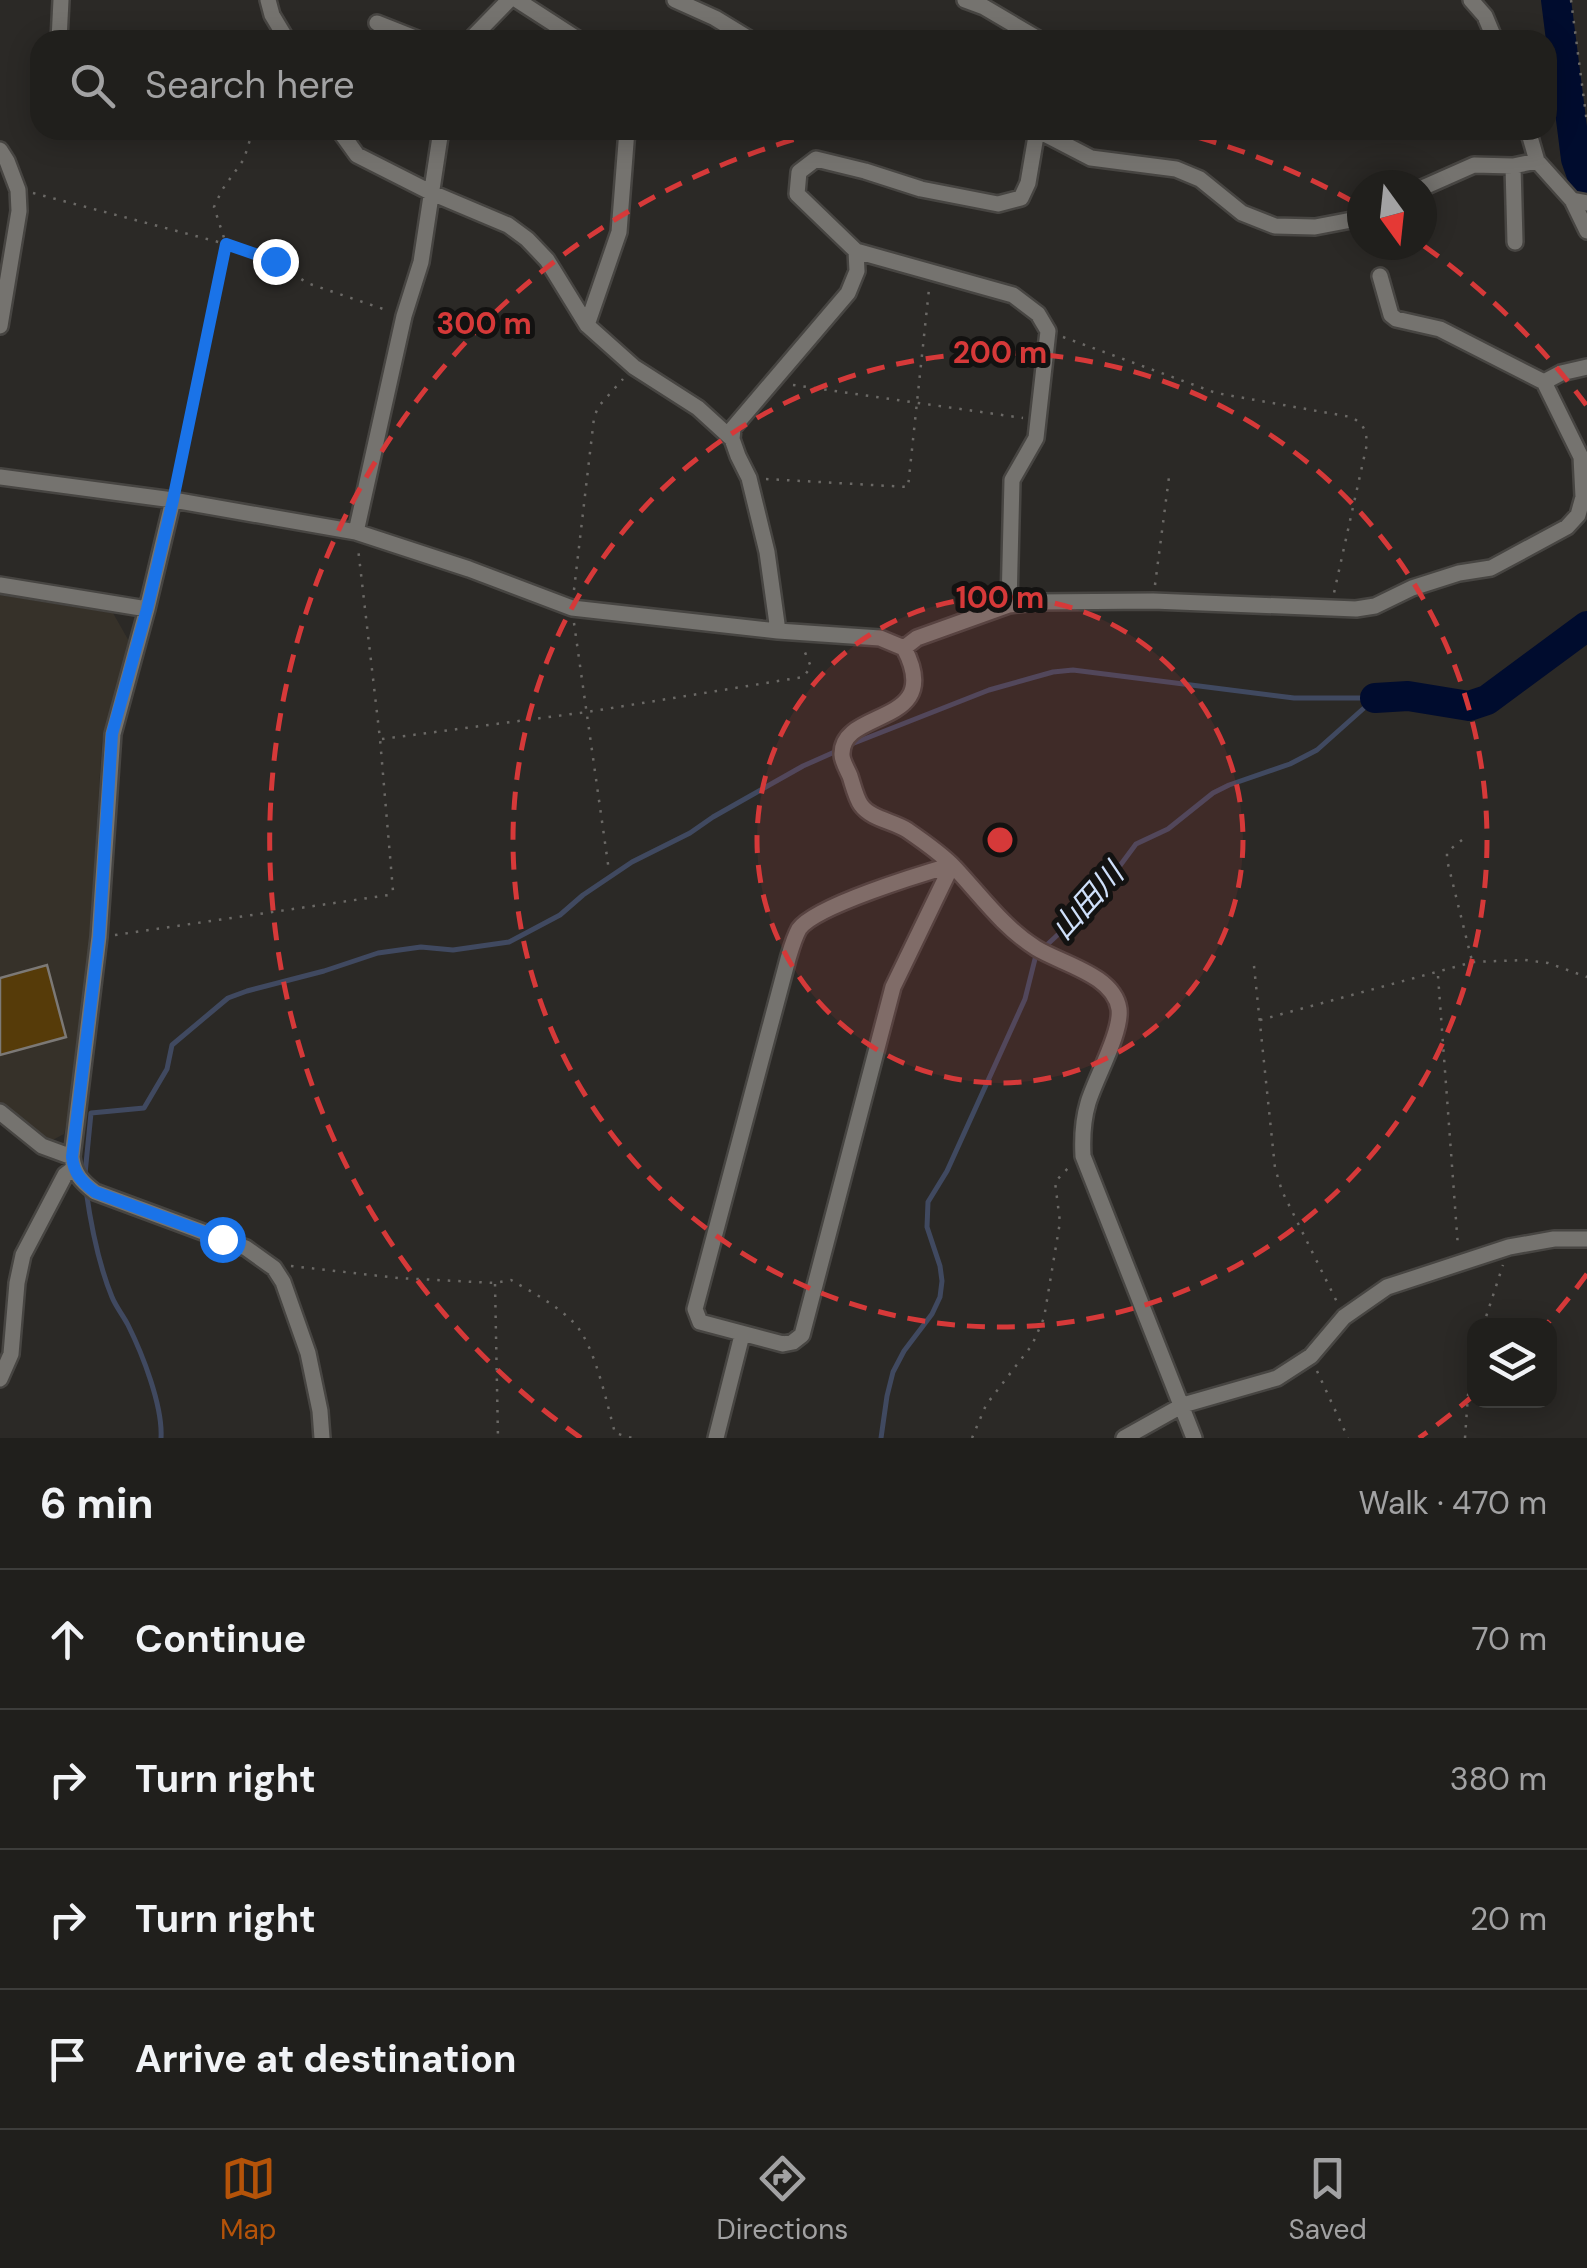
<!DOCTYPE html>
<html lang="en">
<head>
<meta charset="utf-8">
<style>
	body { margin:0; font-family:"DM Sans","Noto Sans JP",sans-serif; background:#2d2c29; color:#f1f3f6 }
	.controls { position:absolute; right:30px; bottom:30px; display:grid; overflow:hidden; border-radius:20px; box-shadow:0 5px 25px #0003 }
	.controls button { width:90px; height:90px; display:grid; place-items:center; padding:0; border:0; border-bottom:2px solid #3d3d3b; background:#201f1c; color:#f1f3f6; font:50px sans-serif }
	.compass { position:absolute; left:1347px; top:170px; width:90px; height:90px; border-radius:50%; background:#201f1c; box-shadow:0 5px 25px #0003; rotate:165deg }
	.stop { position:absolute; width:30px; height:30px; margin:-22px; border:8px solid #1a73e8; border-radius:50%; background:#fff }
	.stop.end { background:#1a73e8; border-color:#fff; box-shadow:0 2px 10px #0008 }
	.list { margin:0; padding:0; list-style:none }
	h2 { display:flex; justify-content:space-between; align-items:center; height:130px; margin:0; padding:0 40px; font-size:42px }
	h2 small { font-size:32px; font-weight:400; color:#a2a2a3 }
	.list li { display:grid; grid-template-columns:65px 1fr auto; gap:30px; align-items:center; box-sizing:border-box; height:140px; padding:0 40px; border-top:2px solid #3d3d3b }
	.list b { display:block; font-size:38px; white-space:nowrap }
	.list em { font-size:32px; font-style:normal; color:#a2a2a3 }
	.icon { flex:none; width:55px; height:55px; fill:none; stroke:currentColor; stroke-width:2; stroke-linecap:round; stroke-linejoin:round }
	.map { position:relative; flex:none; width:1587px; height:1438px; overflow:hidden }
	.search { position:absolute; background:#201f1c; box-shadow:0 5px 25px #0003; left:30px; right:30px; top:30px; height:110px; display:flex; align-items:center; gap:25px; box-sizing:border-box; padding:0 35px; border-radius:30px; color:#a2a2a3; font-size:38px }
	.sheet { height:690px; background:#201f1c }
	nav { display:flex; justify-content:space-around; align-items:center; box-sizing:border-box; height:140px; border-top:2px solid #3d3d3b; background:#201f1c; font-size:28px; color:#a2a2a3 }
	nav a { display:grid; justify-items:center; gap:5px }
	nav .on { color:#b45309 }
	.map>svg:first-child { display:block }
	.built { fill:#363129 }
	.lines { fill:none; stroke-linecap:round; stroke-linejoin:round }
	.stream { stroke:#404960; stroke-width:5 }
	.river { stroke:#000c2e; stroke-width:30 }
	.building { fill:#563b09; stroke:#7c7976; stroke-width:2.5 }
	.street-casing { stroke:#474542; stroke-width:20 }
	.path { stroke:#6b6966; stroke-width:2.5; stroke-dasharray:2.5 8; stroke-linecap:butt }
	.street { stroke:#75736f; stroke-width:15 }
	.route { stroke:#1a73e8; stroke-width:12 }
	.ring { fill:none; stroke:#d63939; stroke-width:5; stroke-dasharray:18 12 }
	.labels { text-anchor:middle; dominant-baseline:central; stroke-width:10; stroke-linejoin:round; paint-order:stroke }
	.water-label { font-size:30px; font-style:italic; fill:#cfe0fb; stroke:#131211 }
	.centre { fill:#d63939; stroke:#131211; stroke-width:5 }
	.ring-label { font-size:30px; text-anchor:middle; font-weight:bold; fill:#d63939; stroke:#131211; stroke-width:10; stroke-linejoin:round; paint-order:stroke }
</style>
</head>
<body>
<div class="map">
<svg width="1587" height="1438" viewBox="0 0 1587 1438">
	<rect width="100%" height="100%" fill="#2b2926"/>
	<!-- built -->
	<path class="built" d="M0,595L113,613L130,643L102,741L90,934L75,1082L64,1134L47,1143L0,1103Z"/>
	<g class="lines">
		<!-- stream -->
		<path class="stream" d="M849,745L989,690L1053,672L1073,670L1294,698H1375
			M85,1174L91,1113L144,1108L167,1069L172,1045L228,998L247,991L324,971L378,953L421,947L453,950L509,942L560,915L583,895L632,862L690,833L713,817L803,766L839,750
			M86,1190C91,1226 98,1263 112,1297C116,1307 123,1315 128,1325C142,1353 163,1406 161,1438
			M881,1438L887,1396L893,1372L904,1351L932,1314L940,1297L942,1281L940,1266L927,1227L928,1202L947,1171L1025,999L1036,955L1093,902L1136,844L1168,829L1213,793L1229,785L1290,764L1317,750L1373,700"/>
		<!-- river -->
		<path class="river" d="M1556,0L1576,159L1587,190
			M1375,698L1408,696L1469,706L1487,700L1587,626"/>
	</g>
	<!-- building -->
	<path class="building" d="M47,965L66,1037L0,1055V978Z"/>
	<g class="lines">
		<!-- street casing -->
		<g class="street-casing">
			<path id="street" d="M268,0L272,15L287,40
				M517,0L579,40
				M675,0L715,18L751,40
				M965,0L984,7L1040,40
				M1471,0L1485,16L1495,40
				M377,23L420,40
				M59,40L61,0
				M470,40L509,0
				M339,130L357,155L432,193L508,225L527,239L547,260L587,325L634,367L698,408L732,439
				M1037,130L1091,158L1176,169L1200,179L1242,213L1275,226L1315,227L1362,218
				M1528,130L1537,161L1572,200L1587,203
				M0,150L7,161L18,190L19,211L0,326
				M1513,166L1515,242
				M1422,188L1474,165L1513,166L1537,161
				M1572,200L1587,231
				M856,251L1013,295L1038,314L1048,331L1036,438L1012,480L1009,605
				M587,325L619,232L627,130
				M1544,382L1561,373L1587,367
				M0,477L173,500L356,532L469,569L572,608L778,631L880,638L904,648C946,728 840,707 842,755C842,761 848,771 850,776C853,785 856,798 861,805C871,819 893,821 907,830C923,841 942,854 955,868C982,897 1003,927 1036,948C1062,964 1114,975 1119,1009C1122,1032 1095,1079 1088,1103C1083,1120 1082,1138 1083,1156L1194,1438
				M173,500L147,609L113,734L99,937L72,1157C74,1174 82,1182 95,1192L246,1248L274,1268L283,1282L308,1353L320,1411L322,1438
				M356,532L404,316L421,262L441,130
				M0,585L147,609
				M778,631L767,552L749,478L738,456L732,439L733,428L848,293L857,271L856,251L797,194L799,172L816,159L865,171L921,189L998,204L1021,198L1028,183L1037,130
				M904,648L917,638L1009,605L1036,602L1153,601L1356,609L1375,606L1412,588L1459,573L1491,568L1567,527L1578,515L1583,497L1581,457L1544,382L1440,329L1396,319L1391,315L1380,276
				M952,865L893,987L802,1335L793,1342L783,1344L700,1322L695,1309L788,959C791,949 794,938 799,929C815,906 921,874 952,865Z
				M0,1112L42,1146L72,1157
				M0,1379L11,1354L17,1283L23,1255L65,1175L74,1168
				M716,1438L742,1335
				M1124,1438L1183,1405L1277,1378L1311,1356L1344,1317L1387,1287L1509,1247L1554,1239H1587"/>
		</g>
		<!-- path -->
		<path class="path" d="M1571,0L1587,123
			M33,193L226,244L275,261L307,283L389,311
			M1063,337L1216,393L1351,417C1364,424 1366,430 1367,444L1334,593
			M793,385L1023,418
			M766,479L908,487L929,289
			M176,484L226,244L214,207L222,190L244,159L253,130
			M1155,585L1169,477
			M574,590L594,418L598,407L623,379
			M574,623L609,871
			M382,739L587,712L803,677L811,667L804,650
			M1462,840L1447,852V860L1472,961
			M115,935L389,895L393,891L380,739L358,548
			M1254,966L1275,1168L1282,1191L1337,1302
			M1438,976L1458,1247
			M1260,1020L1473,962L1525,960L1548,963L1587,977
			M291,1266L398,1278L495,1283L511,1280C532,1292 558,1306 575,1324C595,1346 607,1404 615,1433L632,1438
			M495,1284L498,1438
			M1483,1326L1503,1265
			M1317,1371L1348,1438
			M972,1438L986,1405L1032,1345L1044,1318L1060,1222L1055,1182L1070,1166
			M1465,1438L1468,1395L1474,1363"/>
		<!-- street -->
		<use href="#street" class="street"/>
	</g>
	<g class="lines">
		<!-- route -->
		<path class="route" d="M222,1239L95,1192C82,1182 74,1174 72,1157L99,937L112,734L147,609L173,500L226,244L275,261"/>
	</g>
	<!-- distance rings -->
	<circle cx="1000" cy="840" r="243" fill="#d63939" fill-opacity=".12"/>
	<g class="ring">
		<circle cx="1000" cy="840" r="243"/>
		<circle cx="1000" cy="840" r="487"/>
		<path d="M1587 1274A730 730 0 0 1 1547 1324M1474 1395A730 730 0 0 1 1419 1438M581 1438A730 730 0 0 1 830 130M1170 130A730 730 0 0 1 1359 205M1424 246A730 730 0 0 1 1587 406"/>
	</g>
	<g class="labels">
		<!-- water labels -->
		<g class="water-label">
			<text transform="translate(1087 901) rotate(-48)">山田川</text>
		</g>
	</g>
	<circle cx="1000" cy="840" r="15" class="centre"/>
	<g class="ring-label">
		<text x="484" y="334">300 m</text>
		<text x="1000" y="363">200 m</text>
		<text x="1000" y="608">100 m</text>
	</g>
</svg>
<div class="controls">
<button><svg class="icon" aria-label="layers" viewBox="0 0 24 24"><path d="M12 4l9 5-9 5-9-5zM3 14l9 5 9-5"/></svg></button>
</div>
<svg class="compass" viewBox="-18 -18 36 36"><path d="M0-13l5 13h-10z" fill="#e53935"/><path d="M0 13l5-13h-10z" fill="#a2a2a3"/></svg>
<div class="stop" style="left:222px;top:1239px"></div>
<div class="stop end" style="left:275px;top:261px"></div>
<div class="search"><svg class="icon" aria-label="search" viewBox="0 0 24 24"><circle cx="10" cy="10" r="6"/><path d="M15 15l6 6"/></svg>Search here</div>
</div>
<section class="sheet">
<h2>6 min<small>Walk · 470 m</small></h2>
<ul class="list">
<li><svg class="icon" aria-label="ahead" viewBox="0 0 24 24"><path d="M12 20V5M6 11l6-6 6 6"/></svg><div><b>Continue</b></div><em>70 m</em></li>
<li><svg class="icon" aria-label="right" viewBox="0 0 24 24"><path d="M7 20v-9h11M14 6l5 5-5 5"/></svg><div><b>Turn right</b></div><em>380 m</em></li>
<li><svg class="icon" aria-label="right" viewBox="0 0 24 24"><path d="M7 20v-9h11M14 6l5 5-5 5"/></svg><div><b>Turn right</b></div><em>20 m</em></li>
<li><svg class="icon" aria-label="arrive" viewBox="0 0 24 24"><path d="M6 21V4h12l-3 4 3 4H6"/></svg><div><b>Arrive at destination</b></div></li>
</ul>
</section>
<nav>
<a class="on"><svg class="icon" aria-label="map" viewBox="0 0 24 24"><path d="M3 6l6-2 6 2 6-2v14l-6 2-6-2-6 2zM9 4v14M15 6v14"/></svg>Map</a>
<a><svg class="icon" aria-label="directions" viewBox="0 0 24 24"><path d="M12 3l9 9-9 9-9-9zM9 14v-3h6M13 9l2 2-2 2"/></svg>Directions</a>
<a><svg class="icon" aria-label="saved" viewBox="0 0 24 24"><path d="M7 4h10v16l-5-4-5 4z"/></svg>Saved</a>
</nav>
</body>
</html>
